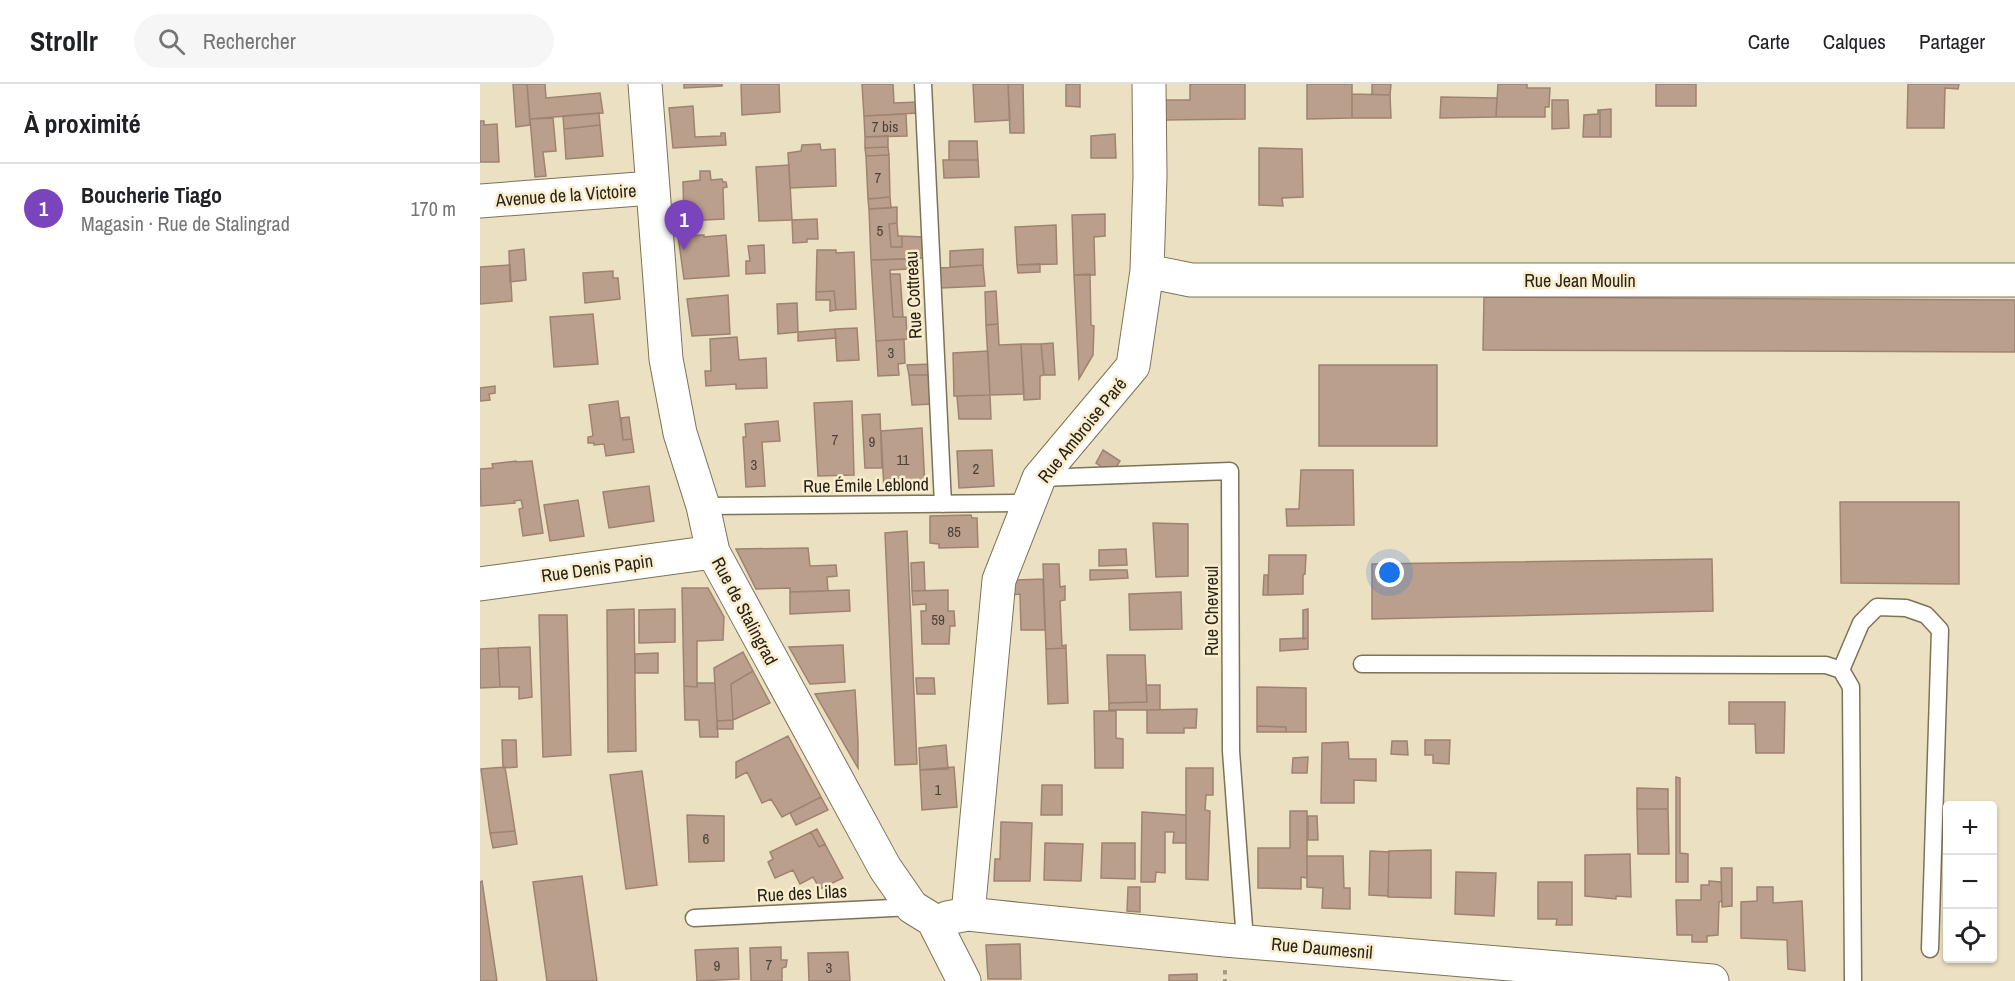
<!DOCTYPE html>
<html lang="fr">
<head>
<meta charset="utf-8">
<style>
	body { margin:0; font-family:"Archivo Narrow",sans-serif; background:#f6f6f6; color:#202124 }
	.controls { position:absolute; right:18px; bottom:18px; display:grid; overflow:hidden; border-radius:6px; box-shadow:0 2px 4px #0004 }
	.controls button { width:54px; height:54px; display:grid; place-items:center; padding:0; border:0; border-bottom:2px solid #e0e0e0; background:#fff; color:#202124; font:30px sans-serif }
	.you { position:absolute; left:910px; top:489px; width:21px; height:21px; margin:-15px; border:4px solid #fff; border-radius:50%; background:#1a73e8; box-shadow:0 0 0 9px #1a73e833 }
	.badge { display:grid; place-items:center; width:39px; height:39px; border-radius:50%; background:#7944bc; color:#fff; font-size:20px; font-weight:700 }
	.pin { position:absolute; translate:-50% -50px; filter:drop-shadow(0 2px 3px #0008) }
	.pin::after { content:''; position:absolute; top:32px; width:21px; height:18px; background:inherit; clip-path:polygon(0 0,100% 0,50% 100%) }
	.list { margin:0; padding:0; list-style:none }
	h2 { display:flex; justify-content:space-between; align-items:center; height:78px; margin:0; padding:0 24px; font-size:26px }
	h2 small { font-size:20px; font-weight:400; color:#757577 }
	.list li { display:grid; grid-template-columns:39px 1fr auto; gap:18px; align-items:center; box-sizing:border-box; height:90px; padding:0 24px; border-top:2px solid #e0e0e0 }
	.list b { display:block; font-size:22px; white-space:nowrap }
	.list p { margin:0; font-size:20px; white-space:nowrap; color:#757577 }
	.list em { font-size:20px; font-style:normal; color:#757577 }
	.icon { flex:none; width:33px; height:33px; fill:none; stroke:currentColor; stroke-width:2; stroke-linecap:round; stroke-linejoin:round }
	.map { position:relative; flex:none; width:1535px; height:897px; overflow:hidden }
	header { display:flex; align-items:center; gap:36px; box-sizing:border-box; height:84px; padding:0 30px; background:#fff; border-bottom:2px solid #e0e0e0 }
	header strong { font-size:28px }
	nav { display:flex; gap:33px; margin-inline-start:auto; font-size:21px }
	.search { width:420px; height:54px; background:#f6f6f6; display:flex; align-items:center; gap:15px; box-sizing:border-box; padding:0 21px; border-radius:33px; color:#757577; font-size:22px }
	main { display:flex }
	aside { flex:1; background:#fff }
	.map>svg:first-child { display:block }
	.building { fill:#bb9f8d; stroke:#9e8371; stroke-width:1.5 }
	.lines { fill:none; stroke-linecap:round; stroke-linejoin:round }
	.service-casing { stroke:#7d7357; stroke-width:19 }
	.minor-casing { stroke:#7d7357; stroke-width:35 }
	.path { stroke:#a49c84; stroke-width:4; stroke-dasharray:4.5 4.5; stroke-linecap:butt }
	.service { stroke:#fff; stroke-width:16 }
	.minor { stroke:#fff; stroke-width:33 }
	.labels { text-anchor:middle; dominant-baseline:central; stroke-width:5; stroke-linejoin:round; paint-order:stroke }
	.number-label { font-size:15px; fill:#4d4235 }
	.street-label { font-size:18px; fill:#282318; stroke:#f9edce }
</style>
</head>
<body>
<header>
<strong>Strollr</strong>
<div class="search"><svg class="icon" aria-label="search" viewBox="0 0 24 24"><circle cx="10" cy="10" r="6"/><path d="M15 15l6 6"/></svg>Rechercher</div>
<nav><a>Carte</a><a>Calques</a><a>Partager</a></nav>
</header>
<main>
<aside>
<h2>À proximité<small></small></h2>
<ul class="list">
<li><span class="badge">1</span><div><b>Boucherie Tiago</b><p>Magasin · Rue de Stalingrad</p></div><em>170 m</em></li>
</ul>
</aside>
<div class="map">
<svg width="1535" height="897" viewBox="0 0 1535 897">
	<rect width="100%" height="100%" fill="#ebe0c1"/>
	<!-- building -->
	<path class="building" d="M33,0H47L50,41L36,43Z
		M47,0H65L66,14L120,9L123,29L50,35Z
		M204,0H242V2L204,4Z
		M261,0H299L300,28L262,31Z
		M382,0H413L414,19L438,18V29L384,32Z
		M493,0H528L530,36L495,38Z
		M528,0H543L544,49H530Z
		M586,0H600V23L586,22Z
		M710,0H765V35L684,36V16H710Z
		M827,0H872V34L827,35Z
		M892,0H911L910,11H892Z
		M1018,0H1047V4H1070L1069,23H1065V33H1016Z
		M1176,0H1216V22H1176Z
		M1428,0H1479L1478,5L1465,4L1464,44H1427Z
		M872,10L910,11L911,34H872Z
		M961,13L1017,14L1016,33L960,34Z
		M1072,16H1088L1089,44L1072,45Z
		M213,22L215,53L241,52V49H245L246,61L193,64L189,24Z
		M1131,25V53H1120V26Z
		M1118,26H1120V53H1103L1104,31L1118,30Z
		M119,29L120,41L84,45L83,32Z
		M426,30L427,52L385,53L384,32Z
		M73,34L76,67L63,68L66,92L55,93L50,35Z
		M0,37H4V41L17,40L19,78H0Z
		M120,41L123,72L86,75L84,45Z
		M635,50L636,74H611V52Z
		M408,52V63L385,64V53Z
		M469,57H497L498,76H469Z
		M340,60L341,66L355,65L356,102L310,104L308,69L321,67L322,61Z
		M408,63L409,71L386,72L385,64Z
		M779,64L822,65L823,113L802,114L803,122L779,121Z
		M409,71L410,113L388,115L386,72Z
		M463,76H498L499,93L464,94Z
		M309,81L312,136L279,137L276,83Z
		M220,87H230L231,96L242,95L243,98H246L247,103L243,104L244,135L204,137L203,98L220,96Z
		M410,113L411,124L389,125L388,115Z
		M417,123V139L409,140L411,163H422V152L444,153L445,174L391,176L389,125Z
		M625,130V152L614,153L615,191H594L592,131Z
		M337,135L338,155H327V158L313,159L312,136Z
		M417,139L418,152H422V163H411L409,140Z
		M576,141L577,180L537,181L535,143Z
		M224,151V153L246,151L249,192L204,195L198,152Z
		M284,161L285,189L266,190V177H270L268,162Z
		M44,165L46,196L30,198L29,167Z
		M503,165V181L470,183V167Z
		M337,166H356V169L374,168L376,225L356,226L354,207L336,208Z
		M427,175L428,185L410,186L413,233H426L427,255L396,257L391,176Z
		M560,180V188L538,189L537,181Z
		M30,181L32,217L0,220V183Z
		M503,181L505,202L461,204L460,184Z
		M133,187V194H138L140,215L105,219L103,189Z
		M410,190H420L423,233H413Z
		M610,190L611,241L614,242L613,271L599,295L594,191Z
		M354,207L356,226L350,227V216H336V208Z
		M516,207L518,240L506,241L505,208Z
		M248,211L250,250L212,252L207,215Z
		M1004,213L1535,216V268L1003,266Z
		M317,219L318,248L298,250L297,220Z
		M113,230L118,280L74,283L70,233Z
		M518,240L519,261L541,260L544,310L510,311L506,241Z
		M377,244L379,276L357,277L355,245Z
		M355,245L356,254L318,257V248Z
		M257,253L259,276L286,274L287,304L256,305V300L226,302L225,287H231L230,255Z
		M424,255L425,279L418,280L419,291L398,292L396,257Z
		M573,259L575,291H564L561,260Z
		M541,260H561L564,291L560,292V315L544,316Z
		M508,267L510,311L474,312L473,269Z
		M451,280L452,291H429L427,281Z
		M839,281H957V362H839Z
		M429,291H452L453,320L432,321Z
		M15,302V309L9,310L10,316L0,317V304Z
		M510,311L511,335H479L477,312Z
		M138,317L143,356L152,355L154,368L126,372L124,360L114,361V359H108V353L113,352L109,321Z
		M372,317L374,391L338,392L334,319Z
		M400,330L402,384H385L382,331Z
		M149,333L152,355L143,356L141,334Z
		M298,337L300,357L282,358L285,402L266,403L263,353H266L265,340Z
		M442,344L445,403L404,406L401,347Z
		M512,366L514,402L479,404L477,367Z
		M623,366L640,377L632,390L616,379Z
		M36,377V378L52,377L63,449L43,452L39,425L43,424L41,416L34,417L35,419L1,422L0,385L13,384L12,380Z
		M821,386H873L874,441L807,442L806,425H819Z
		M169,402L174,437L129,444L123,408Z
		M98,416L104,452L70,457L64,421Z
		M1360,418H1479V500L1361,499Z
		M491,431L492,434H497L498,463L459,464V460L450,459V432Z
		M673,439L708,440V492L676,493Z
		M427,447L437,680L415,681L405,449Z
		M328,464L330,482L356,481L357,492L347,493L348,507L310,508V504L276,505L256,465Z
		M646,465L647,481L619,482V466Z
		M789,471H826L825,490L823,491V510L788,511Z
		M1232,475L1233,527L892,535V480Z
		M444,478L445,507H432L431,479Z
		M563,480H579L580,503L585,502V516L580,517L582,562L586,561V564L566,565Z
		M610,486H647L648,494L610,496Z
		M784,491H788V511H783Z
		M563,495L565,546H541L540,510L531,511L534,496Z
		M202,504H228L244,533L243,556L217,557V603L204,602Z
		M369,506L370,527L310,530V508Z
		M468,506V527H474L475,542H470L469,560H442L441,527H446V520L433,521L432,507Z
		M701,508L702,545L650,546L649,510Z
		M154,525L156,667L128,668L127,526Z
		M195,525V558L159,559V526Z
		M828,525V554L823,555V526Z
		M59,531H87L91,671L63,673Z
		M828,554V565L800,567V555Z
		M363,561L365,598L330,600L309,563Z
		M50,563L52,613L39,615V603H20L18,564Z
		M18,564L20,603L0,604V565Z
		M586,564L588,619L568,620L566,565Z
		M263,568L273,587L251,600L253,636L237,637L234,584Z
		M178,569V589H155V570Z
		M627,571H665L667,618L629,619Z
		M273,587L290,619L253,636L251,600Z
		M436,594H454L455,610H437Z
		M217,599H235L238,653H220L219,636H205L204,602L217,603Z
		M666,601H680V626H629V619L667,618Z
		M777,603L826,604V648H806V643L777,642Z
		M375,606L378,657V684L335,610Z
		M1249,618H1305L1304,669H1276L1275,640H1249Z
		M717,625L716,644H704V649H667V626Z
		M614,627H636V654L643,655V684H615Z
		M253,636V645H237V637Z
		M777,642L806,643V648H777Z
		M308,652L341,713L302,733L291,715L282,719L267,688L256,694V678Z
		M22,656H36L37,683L23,684Z
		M945,656H970L969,680L953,679V671H945Z
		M912,657H927L928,671L911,670Z
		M868,658L869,675H896V697L874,696V719H841L842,659Z
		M466,661L468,685L440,686L439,664Z
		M828,673L827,689H812L813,674Z
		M25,683L35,747L10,749L1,685Z
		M474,683L477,723L442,726L440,686Z
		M706,684H733V711H726L725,726L730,727L728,796L706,795Z
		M162,687L177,801L146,805L130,691Z
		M1196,693L1200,694V769L1208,770V798H1196Z
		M562,701H582V731H561Z
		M1157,704L1188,705V725H1157Z
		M341,713L348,726L316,741L310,729Z
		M1157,725H1188L1189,770H1158Z
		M810,727H827V794L821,793V805L778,804V764H810Z
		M662,728L706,731V759H693L694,748H685V789L676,788L675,798H661Z
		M207,731L244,732V777L209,778Z
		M828,732H837L838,756H828Z
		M521,738L552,739L550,797H514L515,775H520Z
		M337,745L345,760L339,763L331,748Z
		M35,747L37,760L13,764L10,749Z
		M331,748L339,763L345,760L363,794L340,805L333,793L320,800L313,786L295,794L288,778L293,775L290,768Z
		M565,759L603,760L601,797L564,796Z
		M622,759H655V795L621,794Z
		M951,766V814L908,813L909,767Z
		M890,767L909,768L908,812L889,811Z
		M1150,770L1151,813L1136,812V815L1105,812V771Z
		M827,772H863L864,804H870V825L842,824L843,804L827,803Z
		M1241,784H1252V822L1242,823Z
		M976,788L1016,789L1014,832L975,830Z
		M102,792L117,897H67L53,798Z
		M2,797L17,897H0V798Z
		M1229,797L1241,798L1242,817L1239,818L1238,851L1227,852V858H1212V851H1197L1196,816H1221V801H1229Z
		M1058,798H1092V841H1076L1077,835H1058Z
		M648,803H660V828L647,827Z
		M1277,803H1293V819L1322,817L1325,887L1308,885L1307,856L1261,854V818L1277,817Z
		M540,860L541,895H508L506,861Z
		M301,863V876H307L306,883L302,884V897H271L270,864Z
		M258,864L259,895L217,897L215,866Z
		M368,868L370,897H329L328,869Z
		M717,890V897H689V891Z"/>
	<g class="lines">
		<!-- service casing -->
		<g class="service-casing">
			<path id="service" d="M443,0L463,420
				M560,394L750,387L751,667L765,857
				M223,422L550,419
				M882,580L1346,581L1361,586L1371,603L1373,897
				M1361,586L1381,539L1397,523L1426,524L1446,531L1460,546L1450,865
				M214,834L432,823"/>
		</g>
		<!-- minor casing -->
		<g class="minor-casing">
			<path id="minor" d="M165,0L186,275L200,349L223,422L233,468L405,784L432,823L453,836L484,897
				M0,117L172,104
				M667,187L711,196H1535
				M0,500L233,468
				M488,830L519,496L559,394L653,282L667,187L670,92L669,0
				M467,834L488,830L516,833L745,856L1232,897"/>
		</g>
		<!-- path -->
		<path class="path" d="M745,886V897"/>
		<!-- service -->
		<use href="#service" class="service"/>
		<!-- minor -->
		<use href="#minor" class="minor"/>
	</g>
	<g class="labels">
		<!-- number labels -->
		<g class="number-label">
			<text x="405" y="42">7 bis</text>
			<text x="398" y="93">7</text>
			<text x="400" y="146">5</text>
			<text x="411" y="268">3</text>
			<text x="355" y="355">7</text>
			<text x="392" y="357">9</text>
			<text x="423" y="375">11</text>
			<text x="274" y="380">3</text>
			<text x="496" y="384">2</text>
			<text x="474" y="447">85</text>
			<text x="458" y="535">59</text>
			<text x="458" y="705">1</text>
			<text x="226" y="754">6</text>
			<text x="289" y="880">7</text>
			<text x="237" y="881">9</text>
			<text x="349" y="883">3</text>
		</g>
		<!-- street labels -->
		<g class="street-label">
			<text transform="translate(86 111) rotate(-4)">Avenue de la Victoire</text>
			<text x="1100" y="196">Rue Jean Moulin</text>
			<text transform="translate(433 211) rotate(-93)">Rue Cottreau</text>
			<text transform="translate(602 346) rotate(-51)">Rue Ambroise Paré</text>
			<text transform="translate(386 401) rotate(-1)">Rue Émile Leblond</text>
			<text transform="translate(117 484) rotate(-8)">Rue Denis Papin</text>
			<text transform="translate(265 527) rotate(62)">Rue de Stalingrad</text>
			<text transform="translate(731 527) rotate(-90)">Rue Chevreul</text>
			<text transform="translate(322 809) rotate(-3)">Rue des Lilas</text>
			<text transform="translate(842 864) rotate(5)">Rue Daumesnil</text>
		</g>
	</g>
</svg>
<div class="controls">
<button>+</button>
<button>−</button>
<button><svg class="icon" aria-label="locate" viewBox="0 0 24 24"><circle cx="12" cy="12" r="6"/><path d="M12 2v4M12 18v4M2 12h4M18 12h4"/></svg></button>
</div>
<div class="you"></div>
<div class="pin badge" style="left:204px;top:166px">1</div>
</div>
</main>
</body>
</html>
